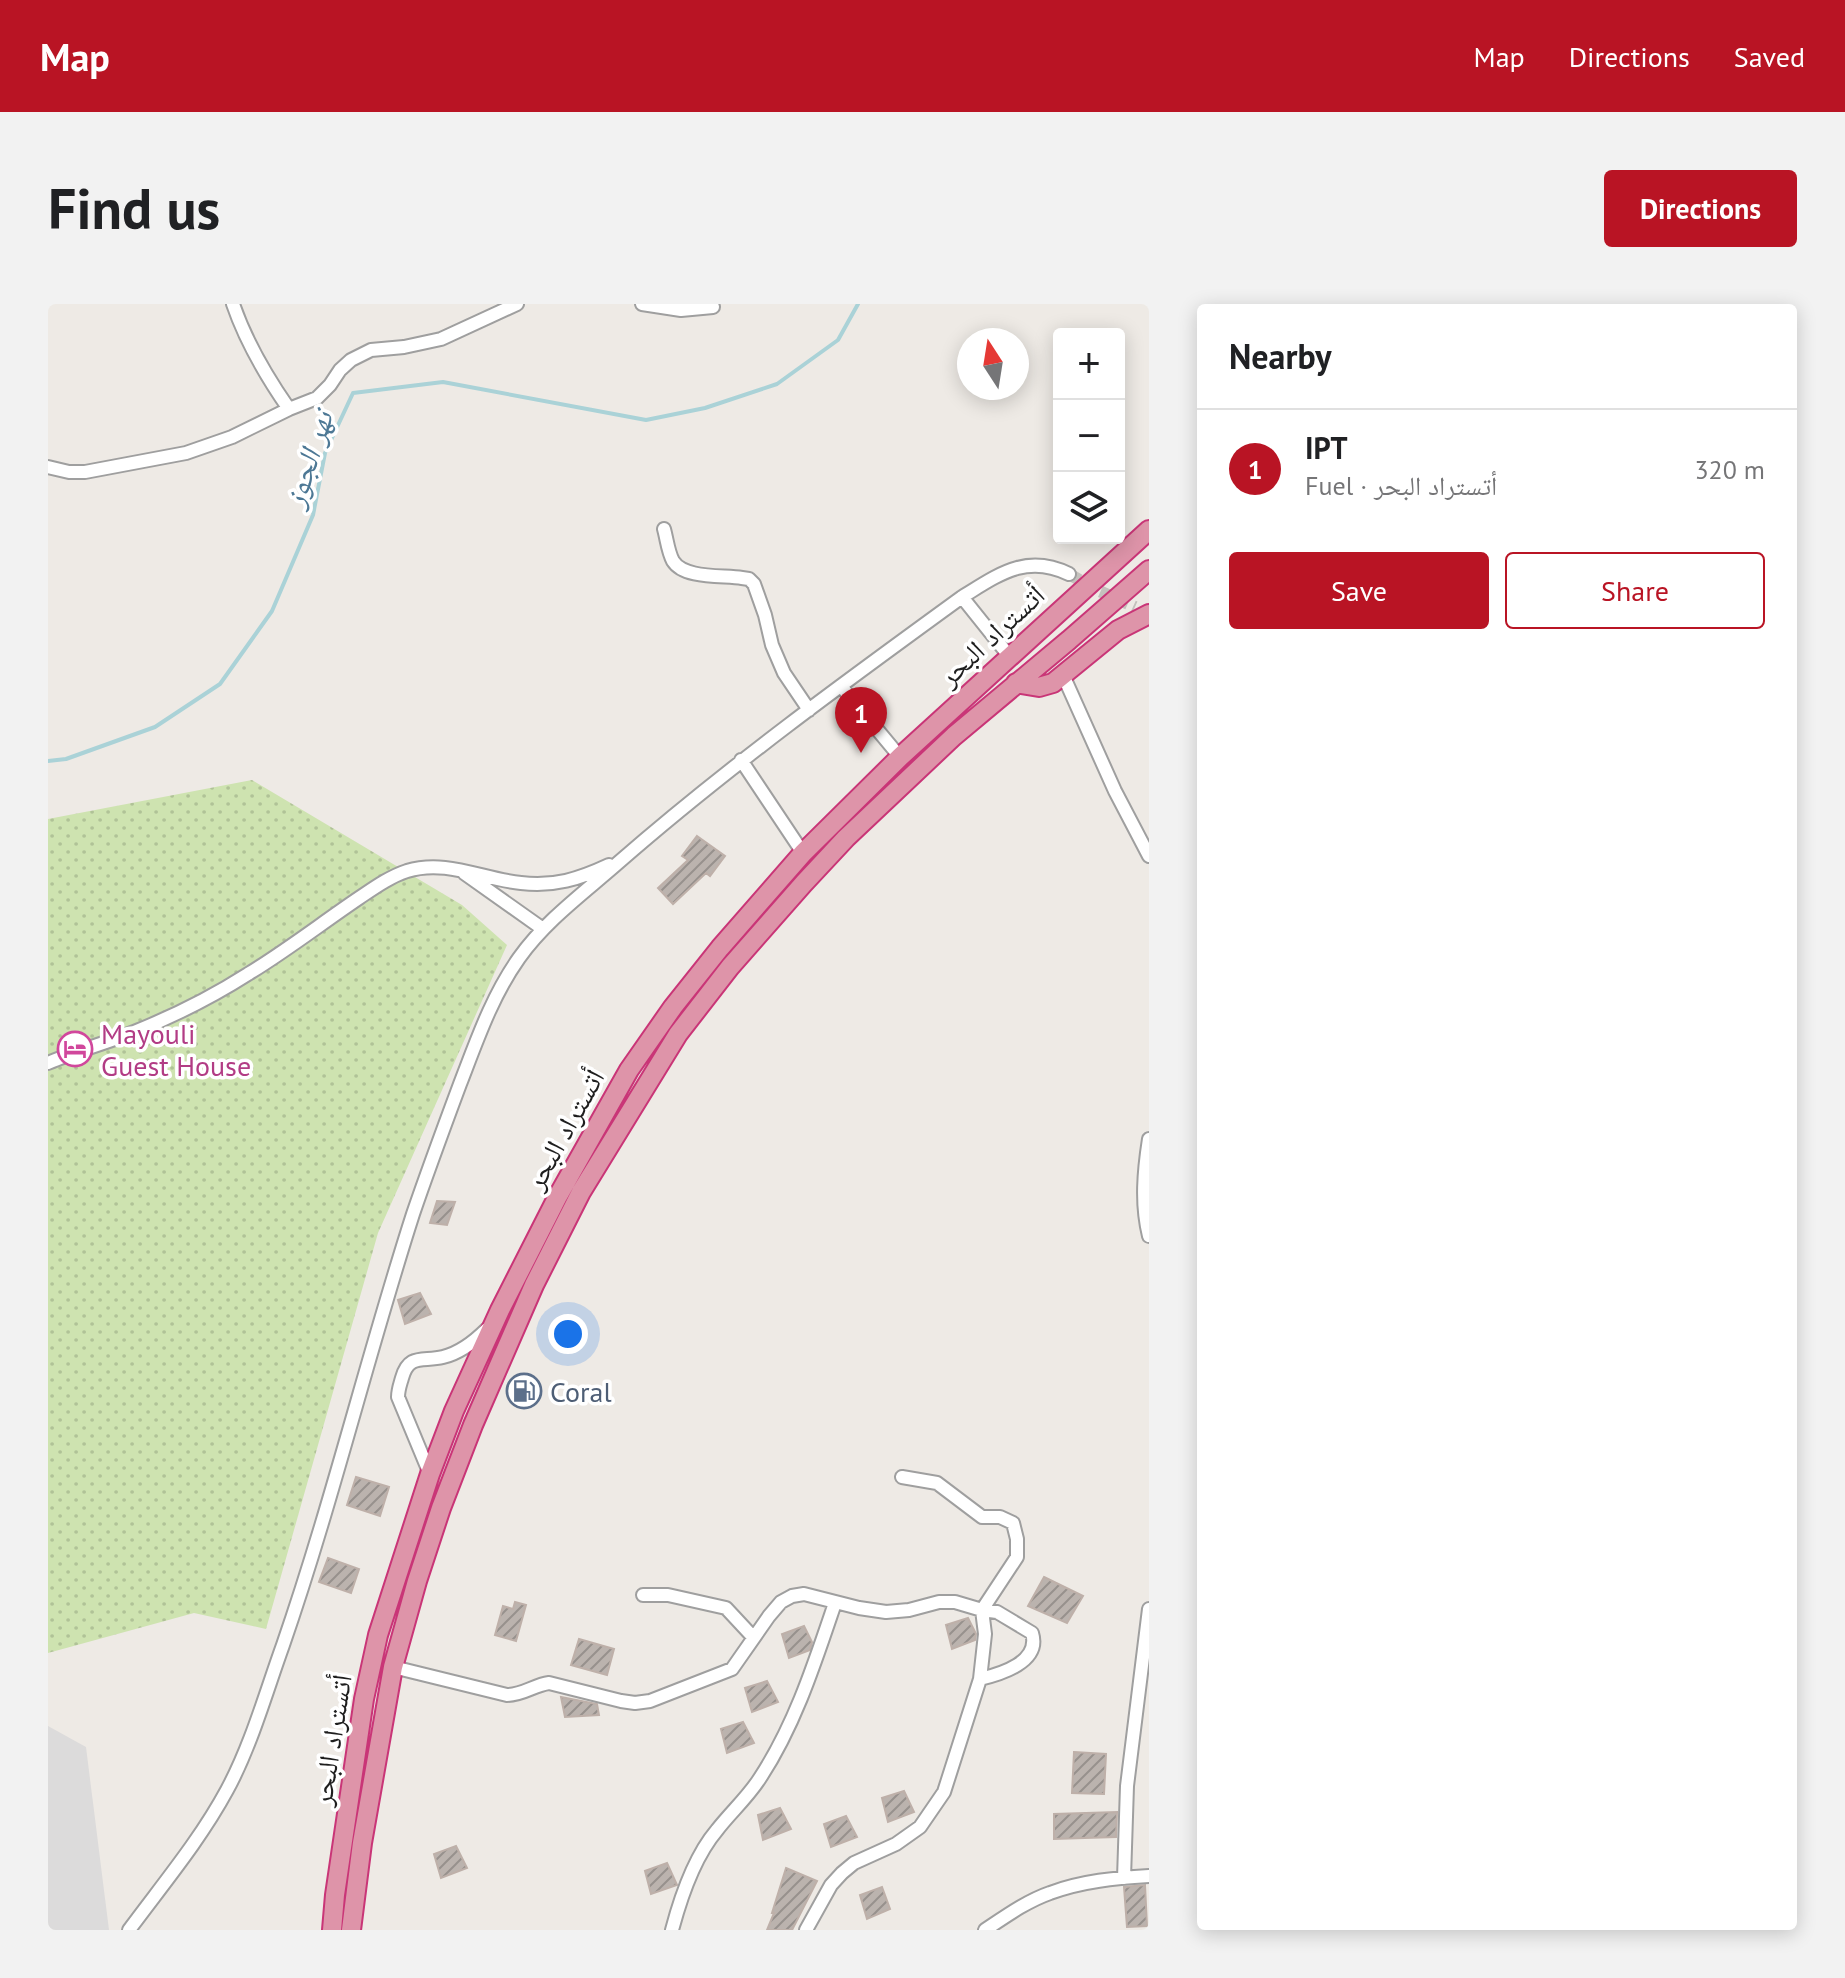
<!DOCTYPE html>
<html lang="en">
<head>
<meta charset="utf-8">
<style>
	body { margin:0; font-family:"PT Sans","Noto Naskh Arabic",sans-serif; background:#f2f2f2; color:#202124 }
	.controls { position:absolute; right:24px; top:24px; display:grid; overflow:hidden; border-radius:8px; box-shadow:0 4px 20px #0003 }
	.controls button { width:72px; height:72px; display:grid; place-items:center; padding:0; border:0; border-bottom:2px solid #e0e0e0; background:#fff; color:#202124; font:40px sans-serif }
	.compass { position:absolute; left:909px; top:24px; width:72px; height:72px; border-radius:50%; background:#fff; box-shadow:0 4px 20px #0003; rotate:348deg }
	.you { position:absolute; left:520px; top:1030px; width:28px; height:28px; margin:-20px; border:6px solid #fff; border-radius:50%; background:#1a73e8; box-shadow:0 0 0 12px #1a73e833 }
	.badge { display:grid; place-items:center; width:52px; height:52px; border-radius:50%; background:#b91424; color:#fff; font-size:26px; font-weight:700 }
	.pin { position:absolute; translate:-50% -66px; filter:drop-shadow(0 2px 4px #0008) }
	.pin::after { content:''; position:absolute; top:42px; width:28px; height:24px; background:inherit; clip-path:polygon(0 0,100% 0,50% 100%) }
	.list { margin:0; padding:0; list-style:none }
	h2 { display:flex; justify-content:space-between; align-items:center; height:104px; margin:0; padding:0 32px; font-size:34px }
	h2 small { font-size:26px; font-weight:400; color:#757577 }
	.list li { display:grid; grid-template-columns:52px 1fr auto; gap:24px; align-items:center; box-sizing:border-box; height:120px; padding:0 32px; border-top:2px solid #e0e0e0 }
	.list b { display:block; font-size:30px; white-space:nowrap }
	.list p { margin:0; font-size:26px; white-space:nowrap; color:#757577 }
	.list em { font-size:26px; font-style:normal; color:#757577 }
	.actions { display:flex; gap:16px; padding:24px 32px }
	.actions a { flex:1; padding:18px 0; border:2px solid #b91424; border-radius:8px; text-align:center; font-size:28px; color:#b91424 }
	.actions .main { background:#b91424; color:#fff }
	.icon { flex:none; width:44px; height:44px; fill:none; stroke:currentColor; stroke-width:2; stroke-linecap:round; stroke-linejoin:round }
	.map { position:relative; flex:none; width:1101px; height:1626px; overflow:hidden; border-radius:8px }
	header { display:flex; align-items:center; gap:48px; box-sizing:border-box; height:112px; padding:0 40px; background:#b91424; color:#fff }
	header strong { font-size:38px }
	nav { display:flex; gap:44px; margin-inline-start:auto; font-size:28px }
	.intro { display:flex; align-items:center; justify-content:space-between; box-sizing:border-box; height:192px; padding:0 48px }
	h1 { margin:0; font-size:56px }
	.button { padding:20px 36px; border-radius:8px; background:#b91424; color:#fff; font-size:28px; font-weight:700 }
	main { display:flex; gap:48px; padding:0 48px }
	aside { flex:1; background:#fff; border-radius:8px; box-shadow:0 4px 20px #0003 }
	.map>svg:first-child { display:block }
	.residential { fill:#dcdbdb }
	.grass { fill:url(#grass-dots) }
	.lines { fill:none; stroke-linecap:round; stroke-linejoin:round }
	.stream { stroke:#aad2d7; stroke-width:4 }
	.building { fill:url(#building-hatch); stroke:#beb0a9; stroke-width:2 }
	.minor-tunnel { stroke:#c4c1bd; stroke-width:12; stroke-dasharray:12 6; stroke-linecap:butt }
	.minor-casing { stroke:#9f9f9f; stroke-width:16 }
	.highway-casing { stroke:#c93577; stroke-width:22 }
	.minor { stroke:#fff; stroke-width:12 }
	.highway { stroke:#de94a9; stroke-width:18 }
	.labels { text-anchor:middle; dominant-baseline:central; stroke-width:7; stroke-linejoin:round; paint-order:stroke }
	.street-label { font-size:28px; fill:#1e1e1e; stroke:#fff }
	.hotel-label { font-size:28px; fill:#b23c85; stroke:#fff; text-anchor:start }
	.service-label { font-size:28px; fill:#4e5e75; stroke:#fff; text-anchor:start }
	.water-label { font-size:30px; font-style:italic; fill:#4d7895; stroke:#fff }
</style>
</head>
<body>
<header>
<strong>Map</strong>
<nav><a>Map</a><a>Directions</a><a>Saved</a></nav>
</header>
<div class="intro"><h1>Find us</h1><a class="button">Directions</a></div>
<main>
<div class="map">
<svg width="1101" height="1626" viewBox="0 0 1101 1626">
	<defs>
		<pattern id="grass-dots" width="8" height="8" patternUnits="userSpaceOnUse" patternTransform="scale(2)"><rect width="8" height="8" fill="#cee3b0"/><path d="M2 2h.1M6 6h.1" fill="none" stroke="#b0c297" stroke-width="1.8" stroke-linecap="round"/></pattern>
		<pattern id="building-hatch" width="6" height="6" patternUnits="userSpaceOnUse" patternTransform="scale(2)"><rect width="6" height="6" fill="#bbb3ae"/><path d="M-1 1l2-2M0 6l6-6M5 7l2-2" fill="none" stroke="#97918d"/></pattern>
	</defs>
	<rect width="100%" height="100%" fill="#eeeae5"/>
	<!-- residential -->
	<path class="residential" d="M0,1422L38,1443L61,1626H0Z"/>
	<!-- grass -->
	<path class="grass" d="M204,476L414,601L459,641L330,929L218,1325L146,1309L0,1349V515Z"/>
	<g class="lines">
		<!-- stream -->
		<path class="stream" d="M0,457L18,455L107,423L172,380L224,307L265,211L277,149L305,89L395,78L598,116L657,104L729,80L790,36L810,0"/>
	</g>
	<!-- building -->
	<path class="building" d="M649,532L677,552L662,572L658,569L625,600L610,584L640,556L634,552Z
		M389,897L407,898L399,921L382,919Z
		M372,989L383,1010L357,1020L350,996Z
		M308,1173L341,1183L332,1212L299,1201Z
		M280,1254L311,1265L303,1289L271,1278Z
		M996,1273L1035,1292L1019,1319L980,1302Z
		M467,1298L478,1301L468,1337L447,1331L455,1302L465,1305Z
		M920,1314L928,1330L927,1336L904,1345L898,1321Z
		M756,1322L764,1338L762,1346L741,1354L734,1330Z
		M531,1335L566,1345L559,1371L523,1361Z
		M719,1377L730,1398L704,1408L697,1384Z
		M513,1393L549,1400L551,1411L517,1413Z
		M695,1418L706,1439L679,1449L673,1425Z
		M1026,1448L1058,1450L1056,1490L1024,1489Z
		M856,1487L866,1508L840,1518L834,1494Z
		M732,1504L743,1525L715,1536L710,1511Z
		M1069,1508L1068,1533L1006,1535V1510Z
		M798,1512L809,1533L783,1543L776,1520Z
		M408,1542L419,1564L393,1574L386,1550Z
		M619,1559L629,1581L603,1590L597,1567Z
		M738,1564L769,1577L744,1626H719L726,1609H724Z
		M1097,1581L1099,1622L1079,1623L1076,1583Z
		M834,1583L842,1605L819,1615L812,1591Z"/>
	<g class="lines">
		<!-- minor-tunnel -->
		<path class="minor-tunnel" d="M1021,270L1047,285L1087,303"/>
		<!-- minor casing -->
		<g class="minor-casing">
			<path id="minor" d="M185,0C198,38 218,72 241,105
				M594,0L633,6L665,3
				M0,163L21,168H37L138,149L184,133L241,105L269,94L282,81L292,66L303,56L323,46L356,43L393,35L469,0
				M616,225C619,236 620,248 625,257C636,275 675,271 694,274L701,275L706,280L717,311L724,341L736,369L761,406
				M914,293L962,353
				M1015,371L1067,487L1101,552
				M793,382L852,453
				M693,456L755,549
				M416,569L495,625
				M0,759C28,747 58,739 86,728C126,712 164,693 200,670C238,647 274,619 311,594C326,584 341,573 359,567C398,555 434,575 473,579C506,583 531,575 561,561
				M1101,835C1096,867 1093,900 1101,932
				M382,1170L350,1093C350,1086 352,1081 354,1074C361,1049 375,1058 395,1053C412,1049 427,1037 439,1025
				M854,1173L889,1179L934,1213H952L965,1219L969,1235V1253L934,1306L949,1308L984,1329C993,1358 953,1370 932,1375
				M595,1291H620L678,1304L705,1333
				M345,1363L459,1391C475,1391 486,1381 501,1379L573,1397L587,1399L602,1397L684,1365L721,1312L733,1298L744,1292L756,1290L811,1304L838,1308L861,1306L891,1298H907L934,1306L937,1330L932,1375L896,1488L872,1523L848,1540L806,1559L794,1569L783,1581L758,1626
				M1076,1574L1079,1482L1101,1305
				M81,1626C115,1580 152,1536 179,1486C203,1442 218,1388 235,1341C284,1199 319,1053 365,910C380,866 396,823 412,780C429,736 444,692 471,654C498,616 537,588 571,558C680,463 797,378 914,293C950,271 978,249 1021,270
				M624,1626C633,1592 646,1553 669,1526C683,1508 700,1493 712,1474C747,1421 767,1358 787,1299
				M937,1626C958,1612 979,1597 1002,1589C1034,1577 1068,1574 1101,1572"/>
		</g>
		<!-- highway casing -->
		<g class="highway-casing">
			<path id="highway" d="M968,379L991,383L1005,379L1070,326L1101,310
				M284,1626L287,1591L316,1395L330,1331L382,1170L406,1107L452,1006L510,892L581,766L625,703L672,644L755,549L852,453L1101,226
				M303,1626L314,1539L345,1363L369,1277L393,1204L425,1121L486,981L533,888L630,730L682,663L756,579L798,534L906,432L1021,336L1101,266"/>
		</g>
		<!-- minor -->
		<use href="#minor" class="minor"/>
		<!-- highway -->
		<use href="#highway" class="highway"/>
	</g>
	<!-- icons -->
	<defs>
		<g id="hotel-ring" transform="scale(1.8)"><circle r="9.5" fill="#fff" stroke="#d1479c" stroke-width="1.5"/><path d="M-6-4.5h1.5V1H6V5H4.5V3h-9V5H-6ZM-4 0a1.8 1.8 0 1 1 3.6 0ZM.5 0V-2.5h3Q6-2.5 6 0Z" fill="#d1479c"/></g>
		<g id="fuel-ring" transform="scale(1.8)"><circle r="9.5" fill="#fff" stroke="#5c6f8a" stroke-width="1.5"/><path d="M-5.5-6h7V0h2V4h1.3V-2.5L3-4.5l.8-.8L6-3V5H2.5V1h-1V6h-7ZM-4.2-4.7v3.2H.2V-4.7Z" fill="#5c6f8a"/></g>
	</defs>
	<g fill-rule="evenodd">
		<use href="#hotel-ring" x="27" y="745"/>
		<use href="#fuel-ring" x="476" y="1087"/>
	</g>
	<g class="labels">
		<!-- street labels -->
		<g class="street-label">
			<text transform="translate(943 331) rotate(-43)">أتستراد البحر</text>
			<text transform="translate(516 825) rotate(-61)">أتستراد البحر</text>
			<text transform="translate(283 1436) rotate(-81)">أتستراد البحر</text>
		</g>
		<!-- hotel labels -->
		<g class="hotel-label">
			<text x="53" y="729">Mayouli<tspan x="53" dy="32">Guest House</tspan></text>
		</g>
		<!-- service labels -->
		<g class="service-label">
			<text x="502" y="1087">Coral</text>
		</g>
		<!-- water labels -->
		<g class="water-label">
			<text transform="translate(259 155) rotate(-72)">نهر الجوز</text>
		</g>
	</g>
</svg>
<div class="controls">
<button>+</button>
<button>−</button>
<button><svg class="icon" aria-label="layers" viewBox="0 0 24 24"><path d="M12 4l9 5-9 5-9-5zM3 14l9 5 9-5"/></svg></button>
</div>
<svg class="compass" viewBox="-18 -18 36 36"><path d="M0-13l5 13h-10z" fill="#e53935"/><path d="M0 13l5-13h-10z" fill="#757577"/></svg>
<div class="you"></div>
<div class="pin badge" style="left:813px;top:449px">1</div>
</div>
<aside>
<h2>Nearby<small></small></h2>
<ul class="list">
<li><span class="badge">1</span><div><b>IPT</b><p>Fuel · أتستراد البحر</p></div><em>320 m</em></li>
</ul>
<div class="actions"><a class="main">Save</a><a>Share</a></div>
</aside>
</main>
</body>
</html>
